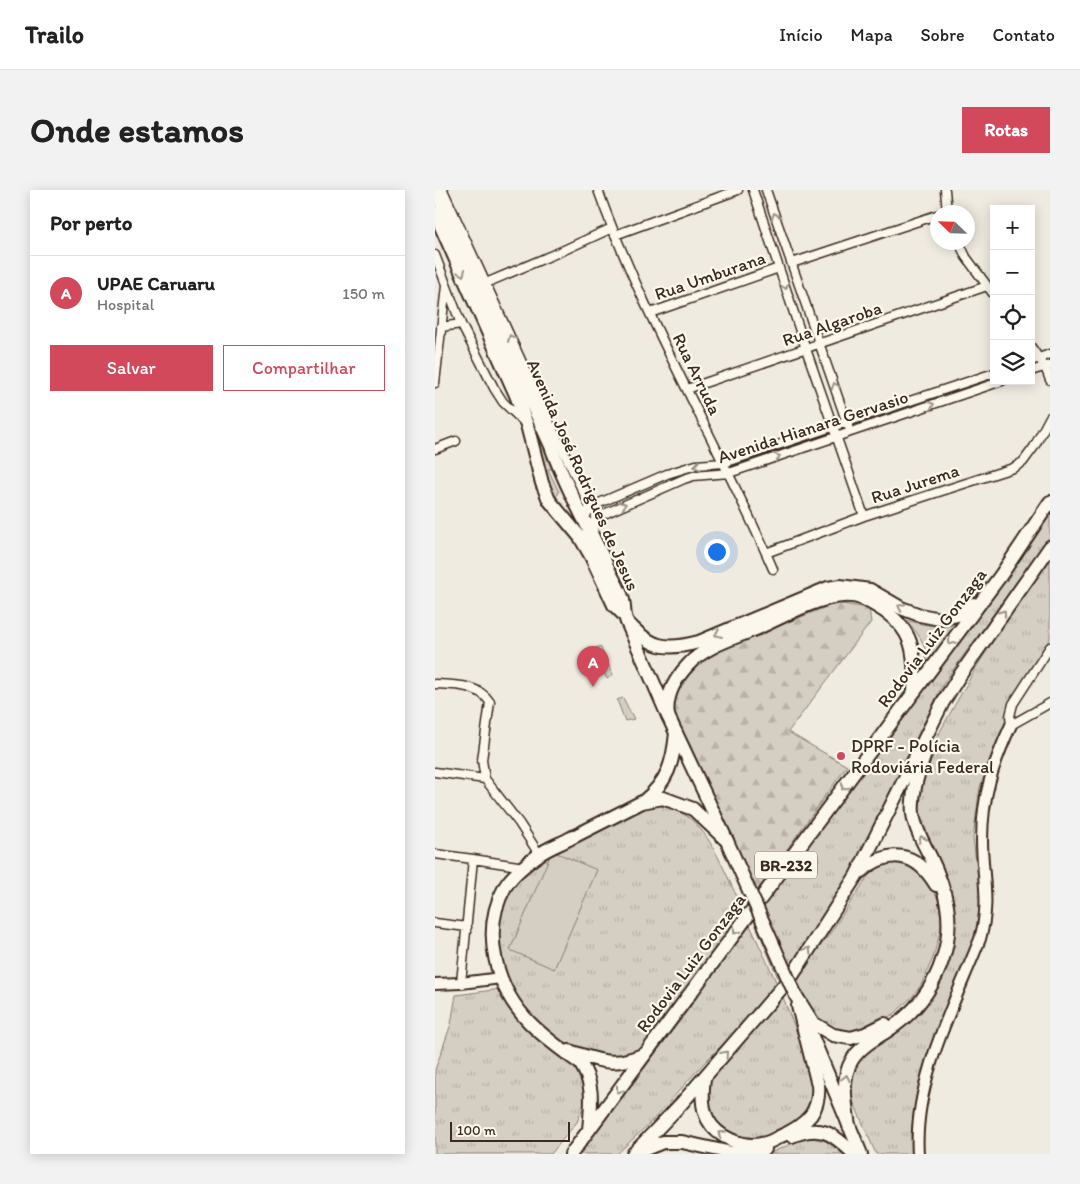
<!DOCTYPE html>
<html lang="pt">
<head>
<meta charset="utf-8">
<style>
	body { margin:0; font-family:Itim,sans-serif; background:#f2f2f2; color:#222 }
	.controls { position:absolute; right:15px; top:15px; display:grid; overflow:hidden; border-radius:0px; box-shadow:0 2px 12px #0003 }
	.controls button { width:45px; height:45px; display:grid; place-items:center; padding:0; border:0; border-bottom:1px solid #e0e0e0; background:#fff; color:#222; font:25px sans-serif }
	.compass { position:absolute; left:495px; top:15px; width:45px; height:45px; border-radius:50%; background:#fff; box-shadow:0 2px 12px #0003; rotate:293deg }
	.scale { position:absolute; left:15px; bottom:12px; width:120px; box-sizing:border-box; padding-left:5px; border:2px solid #3b2a1e; border-top:0; font-size:14px; line-height:18px; white-space:nowrap; color:#3b2a1e; -webkit-text-stroke:4px #fbf7ec; paint-order:stroke }
	.you { position:absolute; left:281px; top:361px; width:18px; height:18px; margin:-12px; border:4px solid #fff; border-radius:50%; background:#1a73e8; box-shadow:0 0 0 8px #1a73e833 }
	.badge { display:grid; place-items:center; width:32px; height:32px; border-radius:50%; background:#d1495b; color:#fff; font-size:16px; font-weight:700 }
	.pin { position:absolute; translate:-50% -41px; filter:drop-shadow(0 1px 2px #0008) }
	.pin::after { content:''; position:absolute; top:26px; width:18px; height:15px; background:inherit; clip-path:polygon(0 0,100% 0,50% 100%) }
	.list { margin:0; padding:0; list-style:none }
	h2 { display:flex; justify-content:space-between; align-items:center; height:65px; margin:0; padding:0 20px; font-size:21px }
	h2 small { font-size:16px; font-weight:400; color:#767676 }
	.list li { display:grid; grid-template-columns:32px 1fr auto; gap:15px; align-items:center; box-sizing:border-box; height:75px; padding:0 20px; border-top:1px solid #e0e0e0 }
	.list b { display:block; font-size:19px; white-space:nowrap }
	.list p { margin:0; font-size:16px; white-space:nowrap; color:#767676 }
	.list em { font-size:16px; font-style:normal; color:#767676 }
	.actions { display:flex; gap:10px; padding:15px 20px }
	.actions a { flex:1; padding:11px 0; border:1px solid #d1495b; border-radius:0px; text-align:center; font-size:18px; color:#d1495b }
	.actions .main { background:#d1495b; color:#fff }
	.icon { flex:none; width:28px; height:28px; fill:none; stroke:currentColor; stroke-width:2; stroke-linecap:round; stroke-linejoin:round }
	.map { position:relative; flex:none; width:615px; height:964px; overflow:hidden; border-radius:0px }
	header { display:flex; align-items:center; gap:30px; box-sizing:border-box; height:70px; padding:0 25px; background:#fff; border-bottom:1px solid #e0e0e0 }
	header strong { font-size:24px }
	nav { display:flex; gap:28px; margin-inline-start:auto; font-size:18px }
	.intro { display:flex; align-items:center; justify-content:space-between; box-sizing:border-box; height:120px; padding:0 30px }
	h1 { margin:0; font-size:35px }
	.button { padding:12px 22px; border-radius:0px; background:#d1495b; color:#fff; font-size:18px; font-weight:700 }
	main { display:flex; gap:30px; padding:0 30px }
	aside { flex:1; background:#fff; border-radius:0px; box-shadow:0 2px 12px #0003 }
	.map>svg:first-child { display:block }
	.grass { fill:url(#grass-tufts); stroke:#887c70 }
	.forest { fill:url(#forest-firs); stroke:#887c70 }
	.green { fill:#d5cec3; stroke:#887c70 }
	.lines { fill:none; stroke-linecap:round; stroke-linejoin:round }
	.minor-casing { stroke:#3b2a1e; stroke-width:11 }
	.tertiary-casing { stroke:#3b2a1e; stroke-width:14 }
	.primary-casing { stroke:#3b2a1e; stroke-width:16 }
	.trunk-casing { stroke:#3b2a1e; stroke-width:16 }
	.minor { stroke:#fbf7ec; stroke-width:8 }
	.tertiary { stroke:#fbf7ec; stroke-width:10 }
	.primary { stroke:#fbf7ec; stroke-width:12 }
	.trunk { stroke:#fbf7ec; stroke-width:12 }
	.primary-bridge-casing { stroke:#3b2a1e; stroke-width:16; stroke-linecap:butt }
	.primary-bridge { stroke:#fbf7ec; stroke-width:12 }
	.oneway { stroke:#9b9085 }
	.poi-dot { fill:#d1495b; stroke:#fbf7ec; stroke-width:2 }
	.labels { text-anchor:middle; dominant-baseline:central; stroke-width:4.5; stroke-linejoin:round; paint-order:stroke }
	.shield { fill:#fbf7ec; stroke:#75685c; stroke-width:1 }
	.shield-label { font-size:16px; font-weight:bold; fill:#3b2a1e }
	.street-label { font-size:18px; fill:#3b2a1e; stroke:#fbf7ec }
	.poi-label { font-size:18px; fill:#3b2a1e; stroke:#fbf7ec; text-anchor:start }
</style>
</head>
<body>
<header>
<strong>Trailo</strong>
<nav><a>Início</a><a>Mapa</a><a>Sobre</a><a>Contato</a></nav>
</header>
<div class="intro"><h1>Onde estamos</h1><a class="button">Rotas</a></div>
<main>
<aside>
<h2>Por perto<small></small></h2>
<ul class="list">
<li><span class="badge">A</span><div><b>UPAE Caruaru</b><p>Hospital</p></div><em>150 m</em></li>
</ul>
<div class="actions"><a class="main">Salvar</a><a>Compartilhar</a></div>
</aside>
<div class="map">
<svg width="615" height="964" viewBox="0 0 615 964">
	<defs>
		<pattern id="grass-tufts" width="24" height="20" patternUnits="userSpaceOnUse" patternTransform="scale(1.25)"><rect width="24" height="20" fill="#d5cec3"/><path d="M3 7l-1-3M5 7V3M7 7l1-3M15 17l-1-3M17 17v-4M19 17l1-3" fill="none" stroke="#b8b1a7"/></pattern>
		<pattern id="forest-firs" width="22" height="20" patternUnits="userSpaceOnUse" patternTransform="scale(1.25)"><rect width="22" height="20" fill="#d5cec3"/><path d="M5 1l3.5 6h-7zM16 11l3.5 6h-7z" fill="#b8b1a7"/></pattern>
	</defs>
	<rect width="100%" height="100%" fill="#f0ebe0"/>
	<filter id="ink" filterUnits="userSpaceOnUse"><feTurbulence type="fractalNoise" baseFrequency=".02" numOctaves="2"/><feDisplacementMap in="SourceGraphic" scale="10" xChannelSelector="R" yChannelSelector="G"/><feConvolveMatrix kernelMatrix="1 2 1 2 8 2 1 2 1" color-interpolation-filters="sRGB"/></filter>
	<g filter="url(#ink)">
		<!-- grass -->
		<path class="grass" d="M81,205L98,243L125,284L118,279H113L124,302L119,311H109L101,299L96,282L99,277L94,269Z
			M615,324V346L508,494L406,701L346,795L317,726Z
			M615,369V449L576,513L571,535L545,597L538,648L542,679L547,702L543,746L495,858L479,919L476,947L479,964H441L415,904L418,873L429,860L461,840L491,815L509,780L519,737L483,625L482,603L494,562L513,527L542,476L585,409Z
			M471,430C494,436 505,439 529,433L492,480C491,454 488,449 471,430Z
			M165,456L178,485L172,489L158,460Z
			M188,508L199,529L190,531L182,510Z
			M214,615C257,616 272,644 289,679C296,694 303,709 310,725L206,860L188,868L135,859L98,831L68,785L62,730L76,695L106,666Z
			M465,673L481,677L496,696L504,711L506,729V739L498,768L486,795L478,806L459,824L443,833L414,844L397,841L381,831L362,796L360,790L396,742L433,686L443,678L452,674Z
			M313,731L344,798L268,874L218,930L182,964H145L253,820Z
			M66,799L142,874L154,904L142,932L116,964H0V880L16,834L21,805Z
			M346,802L376,879L378,918L356,939L314,954L274,930L271,890Z
			M372,947L391,951L408,964H333Z"/>
		<!-- forest -->
		<path class="forest" d="M401,413L434,418L436,432L353,542L412,576L321,702L245,535L239,517L240,506L246,488L275,463Z"/>
		<!-- green -->
		<path class="green" d="M117,661L162,680L119,779L75,760Z"/>
		<g class="lines">
			<!-- minor casing -->
			<g class="minor-casing">
				<path id="minor" d="M8,0L118,240L157,320
					M163,0C210,131 283,252 338,379
					M318,0L371,159L429,326
					M331,0L413,236
					M510,0L512,22
					M180,45L303,0
					M524,52L531,67L559,105
					M0,65L26,134L59,198L68,212L89,232
					M357,73L502,25
					M49,91L51,93L129,60L177,38
					M215,123L344,78
					M6,137L26,134
					M596,157L610,177L615,190
					M596,171L615,164
					M596,181L615,175
					M0,193L11,96
					M252,199L552,96
					M0,259L21,251
					M149,330L155,317L232,284L261,275L289,273L559,183
					M158,344L160,328L249,289L258,286L294,283L567,191
					M331,363L429,326L578,278L588,272L599,257L615,227
					M615,457L578,514L575,526L576,535L615,513
					M0,494C20,495 43,494 55,512L47,570L50,589L84,633L104,664
					M0,582L50,589
					M0,664L38,669
					M0,733L32,737
					M26,793L38,669L89,677"/>
			</g>
			<!-- tertiary casing -->
			<g class="tertiary-casing">
				<path id="tertiary" d="M0,794L26,793L66,788
					M483,964C478,891 519,815 545,749C556,711 547,687 547,650C547,606 558,574 576,535"/>
			</g>
			<!-- primary casing -->
			<g class="primary-casing">
				<path id="primary" d="M0,0L116,256C131,299 154,337 173,378C177,388 185,399 188,410C190,417 188,424 192,432L233,526L292,651
					M0,23L81,205L92,235L107,293L114,310L145,347L156,366L179,415L188,424
					M371,832L426,964"/>
			</g>
			<!-- trunk casing -->
			<g class="trunk-casing">
				<path id="trunk" d="M192,432C216,458 230,461 264,452L393,398L405,396L435,400L466,418L485,425L505,429L527,424L538,414
					M233,526C230,507 240,489 253,475C270,456 300,448 323,438C347,427 383,407 408,406C424,405 430,409 443,417C479,438 481,463 479,501
					M209,611C233,591 238,573 241,543
					M425,682C454,658 481,661 501,695
					M361,806L378,833L398,845L416,848L430,844L450,834
					M134,861C166,871 177,878 210,864
					M269,888C267,902 266,917 273,930C282,947 307,958 326,954C333,953 339,950 344,947C356,942 368,935 376,925C382,916 384,905 383,895L363,816
					M414,936C411,915 405,890 417,870C425,857 440,849 452,841C480,823 498,800 508,768C520,732 511,699 495,666C488,653 480,638 478,624C476,602 484,581 491,561
					M154,940C156,916 160,894 145,873C128,861 110,848 95,833C61,799 45,741 70,697C77,685 91,674 102,666C112,658 125,654 136,648C160,636 183,624 207,612L228,608L258,619L292,651
					M357,946C385,934 398,943 419,964
					M203,962L228,952H247L297,963H313L330,959
					M136,964L566,385L615,312
					M198,964L246,914L357,786L421,686L508,512L523,488L615,357"/>
			</g>
			<!-- minor -->
			<use href="#minor" class="minor"/>
			<!-- tertiary -->
			<use href="#tertiary" class="tertiary"/>
			<!-- primary -->
			<use href="#primary" class="primary"/>
			<!-- trunk -->
			<use href="#trunk" class="trunk"/>
			<!-- primary-bridge casing -->
			<g class="primary-bridge-casing">
				<path id="primary-bridge" d="M292,651L361,806"/>
			</g>
			<!-- primary-bridge -->
			<use href="#primary-bridge" class="primary-bridge"/>
		</g>
		<!-- one-way arrows -->
		<defs><path id="oneway-chevron" d="M-2-3.5L2.5 0L-2 3.5" fill="none" stroke-width="1.6" stroke-linecap="round" stroke-linejoin="round" transform="scale(1.25)"/></defs>
		<g class="oneway">
			<use href="#oneway-chevron" transform="translate(340 26) rotate(-109)"/>
			<use href="#oneway-chevron" transform="translate(27 83) rotate(68)"/>
			<use href="#oneway-chevron" transform="translate(350 96) rotate(72)"/>
			<use href="#oneway-chevron" transform="translate(76 148) rotate(-114)"/>
			<use href="#oneway-chevron" transform="translate(400 196) rotate(-108)"/>
			<use href="#oneway-chevron" transform="translate(496 215) rotate(-19)"/>
			<use href="#oneway-chevron" transform="translate(342 267) rotate(-18)"/>
			<use href="#oneway-chevron" transform="translate(262 276) rotate(170)"/>
			<use href="#oneway-chevron" transform="translate(188 315) rotate(-24)"/>
			<use href="#oneway-chevron" transform="translate(466 417) rotate(-154)"/>
			<use href="#oneway-chevron" transform="translate(568 423) rotate(-55)"/>
			<use href="#oneway-chevron" transform="translate(283 444) rotate(157)"/>
			<use href="#oneway-chevron" transform="translate(516 452) rotate(127)"/>
			<use href="#oneway-chevron" transform="translate(409 597) rotate(127)"/>
			<use href="#oneway-chevron" transform="translate(487 649) rotate(-114)"/>
			<use href="#oneway-chevron" transform="translate(301 741) rotate(127)"/>
			<use href="#oneway-chevron" transform="translate(373 760) rotate(-57)"/>
			<use href="#oneway-chevron" transform="translate(290 864) rotate(-49)"/>
			<use href="#oneway-chevron" transform="translate(411 888) rotate(-77)"/>
			<use href="#oneway-chevron" transform="translate(184 900) rotate(126)"/>
			<use href="#oneway-chevron" transform="translate(286 944) rotate(-144)"/>
		</g>
	</g>
	<!-- markers -->
	<circle class="poi-dot" cx="406" cy="566" r="5"/>
	<g class="labels">
		<!-- shield labels -->
		<rect class="shield" x="320" y="661.5" width="62" height="27" rx="4"/>
		<g class="shield-label">
			<text x="351" y="675">BR-232</text>
		</g>
		<!-- street labels -->
		<g class="street-label">
			<text transform="translate(275 86) rotate(-19)">Rua Umburana</text>
			<text transform="translate(397 134) rotate(-19)">Rua Algaroba</text>
			<text transform="translate(262 184) rotate(64)">Rua Arruda</text>
			<text transform="translate(378 237) rotate(-18)">Avenida Hianara Gervasio</text>
			<text transform="translate(148 285) rotate(66)">Avenida José Rodrigues de Jesus</text>
			<text transform="translate(480 294) rotate(-18)">Rua Jurema</text>
			<text transform="translate(497 448) rotate(-53)">Rodovia Luiz Gonzaga</text>
			<text transform="translate(256 773) rotate(-53)">Rodovia Luiz Gonzaga</text>
		</g>
		<!-- poi labels -->
		<g class="poi-label">
			<text x="416" y="556">DPRF - Polícia<tspan x="416" dy="21">Rodoviária Federal</tspan></text>
		</g>
	</g>
</svg>
<div class="controls">
<button>+</button>
<button>−</button>
<button><svg class="icon" aria-label="locate" viewBox="0 0 24 24"><circle cx="12" cy="12" r="6"/><path d="M12 2v4M12 18v4M2 12h4M18 12h4"/></svg></button>
<button><svg class="icon" aria-label="layers" viewBox="0 0 24 24"><path d="M12 4l9 5-9 5-9-5zM3 14l9 5 9-5"/></svg></button>
</div>
<svg class="compass" viewBox="-18 -18 36 36"><path d="M0-13l5 13h-10z" fill="#e53935"/><path d="M0 13l5-13h-10z" fill="#767676"/></svg>
<div class="scale">100 m</div>
<div class="you"></div>
<div class="pin badge" style="left:158px;top:497px">A</div>
</div>
</main>
</body>
</html>
